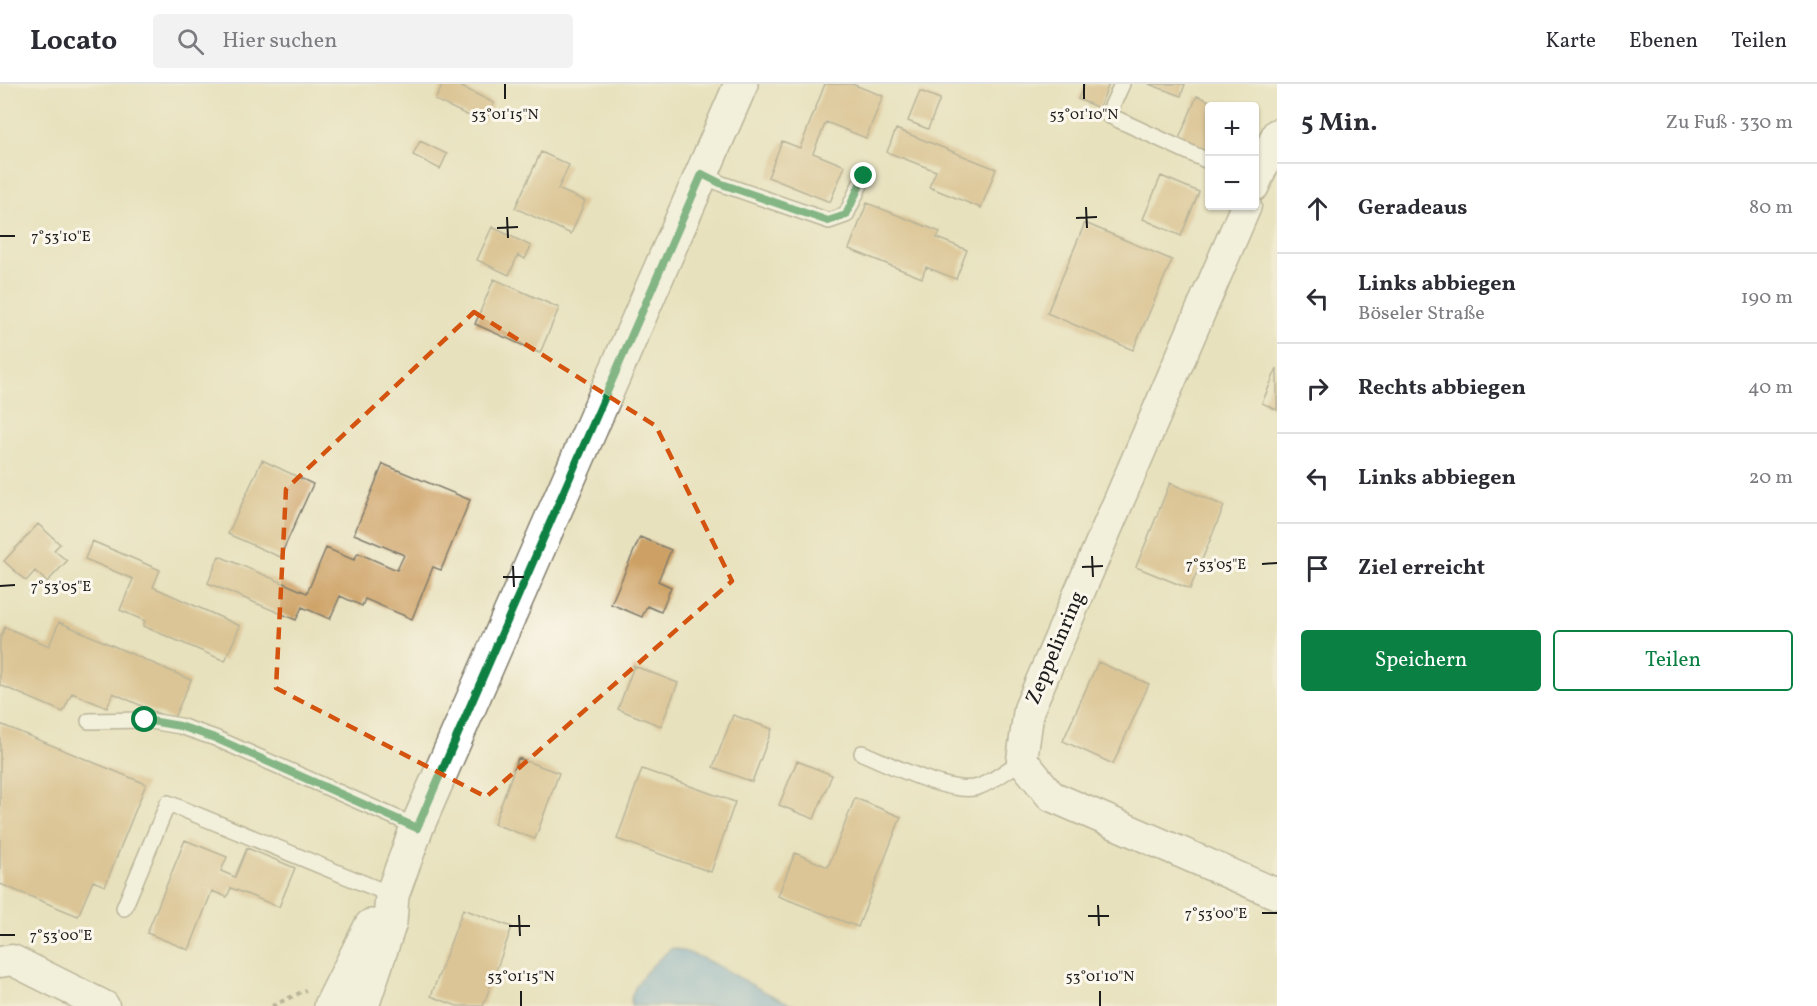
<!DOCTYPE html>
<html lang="de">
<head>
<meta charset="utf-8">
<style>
	body { margin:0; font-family:Vollkorn,serif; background:#f2f2f3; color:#2b2b33 }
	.controls { position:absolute; right:18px; top:18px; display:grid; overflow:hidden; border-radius:6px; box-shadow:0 2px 4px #0004 }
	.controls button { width:54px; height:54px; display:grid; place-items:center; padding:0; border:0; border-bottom:2px solid #e1e1e2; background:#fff; color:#2b2b33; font:30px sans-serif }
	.stop { position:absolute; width:18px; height:18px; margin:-14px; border:4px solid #0b8043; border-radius:50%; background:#fff }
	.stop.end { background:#0b8043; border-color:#fff; box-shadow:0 2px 6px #0008 }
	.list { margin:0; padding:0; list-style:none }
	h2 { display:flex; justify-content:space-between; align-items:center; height:78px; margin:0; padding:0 24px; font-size:26px }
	h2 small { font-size:20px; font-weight:400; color:#7c7c81 }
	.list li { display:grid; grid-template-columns:39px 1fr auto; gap:18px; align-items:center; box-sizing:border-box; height:90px; padding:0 24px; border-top:2px solid #e1e1e2 }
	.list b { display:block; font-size:22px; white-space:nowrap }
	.list p { margin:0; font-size:20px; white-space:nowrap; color:#7c7c81 }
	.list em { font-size:20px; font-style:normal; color:#7c7c81 }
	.actions { display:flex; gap:12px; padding:18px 24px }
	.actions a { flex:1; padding:14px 0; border:2px solid #0b8043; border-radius:6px; text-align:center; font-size:21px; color:#0b8043 }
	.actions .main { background:#0b8043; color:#fff }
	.icon { flex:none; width:33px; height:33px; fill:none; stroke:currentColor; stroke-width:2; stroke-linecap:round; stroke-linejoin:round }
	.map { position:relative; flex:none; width:1277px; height:922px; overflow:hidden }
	header { display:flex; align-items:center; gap:36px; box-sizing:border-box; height:84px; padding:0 30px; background:#fff; border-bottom:2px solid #e1e1e2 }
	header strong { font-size:28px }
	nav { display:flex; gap:33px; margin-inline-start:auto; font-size:21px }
	.search { width:420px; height:54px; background:#f2f2f3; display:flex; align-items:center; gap:15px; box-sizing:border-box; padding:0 21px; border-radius:6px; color:#7c7c81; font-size:22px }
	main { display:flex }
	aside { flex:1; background:#fff }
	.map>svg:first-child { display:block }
	.water { fill:#66a0d6; stroke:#415e79; stroke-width:1.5 }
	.building { fill:#cda165 }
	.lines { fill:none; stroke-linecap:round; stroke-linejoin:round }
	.service-casing { stroke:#827e6d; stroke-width:18 }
	.minor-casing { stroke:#827e6d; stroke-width:33 }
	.secondary-casing { stroke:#827e6d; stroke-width:36 }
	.path { stroke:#827e6d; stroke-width:4; stroke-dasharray:4.5 4.5; stroke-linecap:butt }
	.service { stroke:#fff; stroke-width:15 }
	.minor { stroke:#fff; stroke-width:30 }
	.secondary { stroke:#fff; stroke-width:33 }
	.route { stroke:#0b8043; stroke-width:8 }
	.marked { fill:none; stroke:#d4530e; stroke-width:4.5; stroke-dasharray:12 8; stroke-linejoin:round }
	.ticks { fill:none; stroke:#1c1c1c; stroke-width:2 }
	.labels { text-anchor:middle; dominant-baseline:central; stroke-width:6; stroke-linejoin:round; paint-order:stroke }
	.street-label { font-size:21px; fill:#1c1c1c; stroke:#fbf7ec }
	.ticks-label { font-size:15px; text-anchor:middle; fill:#1c1c1c; stroke:#fbf7ec; stroke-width:6; stroke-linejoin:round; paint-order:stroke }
</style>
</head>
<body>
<header>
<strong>Locato</strong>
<div class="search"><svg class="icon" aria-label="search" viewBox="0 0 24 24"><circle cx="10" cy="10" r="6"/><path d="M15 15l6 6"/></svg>Hier suchen</div>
<nav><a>Karte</a><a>Ebenen</a><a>Teilen</a></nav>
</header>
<main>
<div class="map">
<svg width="1277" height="922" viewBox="0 0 1277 922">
	<rect width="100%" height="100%" fill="#fbf7ec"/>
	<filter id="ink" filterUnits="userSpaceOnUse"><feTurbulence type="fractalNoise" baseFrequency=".0167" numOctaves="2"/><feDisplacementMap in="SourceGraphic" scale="12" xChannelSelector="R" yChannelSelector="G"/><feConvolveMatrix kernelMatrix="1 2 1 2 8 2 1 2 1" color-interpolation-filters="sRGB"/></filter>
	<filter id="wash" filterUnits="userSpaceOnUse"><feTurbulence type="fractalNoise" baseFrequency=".008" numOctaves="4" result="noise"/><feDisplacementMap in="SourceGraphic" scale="24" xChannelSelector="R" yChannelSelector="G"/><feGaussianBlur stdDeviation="1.35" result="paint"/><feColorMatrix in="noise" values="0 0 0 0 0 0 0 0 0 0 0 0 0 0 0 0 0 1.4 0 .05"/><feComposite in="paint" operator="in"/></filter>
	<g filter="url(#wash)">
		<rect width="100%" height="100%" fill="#e8e1be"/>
		<!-- water -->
		<path class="water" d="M672,864C717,874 753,907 797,922H631C628,901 657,876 672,864Z"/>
		<g id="blocks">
			<!-- building -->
			<path class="building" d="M443,0H456L494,19L484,39L435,16Z
				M825,0H852L883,12L866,54L826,38L813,69L845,82L830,118L768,93L782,57L800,64Z
				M1085,0H1109L1099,24L1078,15Z
				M1149,0H1185L1181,12Z
				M920,7L940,15L928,45L908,37Z
				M1197,12L1222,22H1210V71L1178,57Z
				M896,45L996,85L981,124L929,103L936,87L887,68Z
				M420,57L447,70L440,85L413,71Z
				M541,68L569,81L558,105L585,117L571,150L515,124Z
				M1161,92L1199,108L1181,152L1143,135Z
				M867,119L940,148L937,154L967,166L956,195L926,183L922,194L849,165Z
				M1085,139L1172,176L1133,266L1047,229Z
				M492,143L531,162L525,175L518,171L509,191L477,176Z
				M494,195L559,224L540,269L475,240Z
				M1277,284V326L1262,319Z
				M262,376L313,400L280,473L228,450Z
				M383,380L470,416L441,486L433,483L412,535L365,515L362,522L340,512L330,535L302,523L296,536L208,499L219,472L307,509L326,464L354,476L358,469L397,486L404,471L354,450Z
				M1170,399L1224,422L1190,505L1136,483Z
				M38,440L60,460L54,466L67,477L47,498L35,487L26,497L4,477Z
				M640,453L671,466L658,497L671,503L661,528L647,522L642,533L611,520Z
				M92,457L160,486L153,503L240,542L225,577L143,542L145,537L120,526L133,495L85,475Z
				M59,538L191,596L173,636L113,609L107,624L72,609L63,628L0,601V555L5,543L49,562Z
				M1098,578L1149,600L1113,680L1063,657Z
				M634,582L678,599L661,642L618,625Z
				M733,631L772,645L752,698L713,683Z
				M0,640L146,700L105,802L93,797L78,832L0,800Z
				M518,674L559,689L535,755L494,740Z
				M797,677L832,691L814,735L779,721Z
				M642,685L735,718L711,788L617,755Z
				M855,714L901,733L858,843L778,812L795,769L828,783Z
				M185,756L227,773L221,787L235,793L247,764L295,784L279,823L231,804L227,813L212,807L189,866L147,849Z
				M463,825L512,843L483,922H457L431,912Z"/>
		</g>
	</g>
	<g filter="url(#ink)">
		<use href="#blocks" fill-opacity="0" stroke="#827e6d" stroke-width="1.5"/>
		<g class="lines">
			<!-- service casing -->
			<g class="service-casing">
				<path id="service" d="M1122,0L1108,31L1210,78
					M702,90L722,100L829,137L846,131L864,92
					M89,637L145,636L180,642L215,654L417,743
					M862,669C887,679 953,712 978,703C994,697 1008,686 1022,676
					M124,824L168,719L392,811"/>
			</g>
			<!-- minor casing -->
			<g class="minor-casing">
				<path id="minor" d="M1254,102L1277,50
					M1246,122L1029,625L1022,676L1051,712L1277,810
					M0,878L12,876L104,922"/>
			</g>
			<!-- secondary casing -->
			<g class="secondary-casing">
				<path id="secondary" d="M331,922L371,842
					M362,922L390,838L392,811L417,743L741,0"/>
			</g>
			<!-- path -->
			<path class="path" d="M272,922L306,906"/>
			<!-- service -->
			<use href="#service" class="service"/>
			<!-- minor -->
			<use href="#minor" class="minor"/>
			<!-- secondary -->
			<use href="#secondary" class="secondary"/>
		</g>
	</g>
	<g class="lines" filter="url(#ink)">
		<!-- route -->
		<path class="route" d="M145,636L180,642L215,654L417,744L702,90L722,100L828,137L846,131L864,92"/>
	</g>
	<!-- marked area -->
	<path d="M0 0H1277V922H0ZM474,228L656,342L732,497L486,713L276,604L286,405Z" fill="#e8e1be" fill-opacity=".55" fill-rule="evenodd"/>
	<path class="marked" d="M474,228L656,342L732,497L486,713L276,604L286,405Z"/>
	<!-- ticks -->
	<path class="ticks" d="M505,0V15M1084,0V15M1086,123L1087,144M507,133L508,154M1076,134L1097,133M497,144L518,143M0,152H15M1092,472L1093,493M1262,480L1277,479M513,482L514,503M1082,483L1103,482M503,493H524M0,502L15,501M1098,821L1099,842M1262,829H1277M519,831L520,852M1088,832H1109M509,842H530M0,851H15M521,907V922M1100,907V922"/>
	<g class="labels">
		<!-- street labels -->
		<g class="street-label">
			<text transform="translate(1056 564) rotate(-67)">Zeppelinring</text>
		</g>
	</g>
	<g class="ticks-label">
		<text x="505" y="35">53°01'15"N</text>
		<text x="1084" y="35">53°01'10"N</text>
		<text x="61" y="157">7°53'10"E</text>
		<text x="1216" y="485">7°53'05"E</text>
		<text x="61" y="507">7°53'05"E</text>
		<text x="1216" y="834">7°53'00"E</text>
		<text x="61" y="856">7°53'00"E</text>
		<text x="521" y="897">53°01'15"N</text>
		<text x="1100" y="897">53°01'10"N</text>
	</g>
</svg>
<div class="controls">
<button>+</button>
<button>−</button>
</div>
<div class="stop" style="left:145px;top:636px"></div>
<div class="stop end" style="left:864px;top:92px"></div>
</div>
<aside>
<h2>5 Min.<small>Zu Fuß · 330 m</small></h2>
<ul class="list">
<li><svg class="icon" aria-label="ahead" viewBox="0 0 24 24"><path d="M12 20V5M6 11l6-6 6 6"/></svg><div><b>Geradeaus</b></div><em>80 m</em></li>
<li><svg class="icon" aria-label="left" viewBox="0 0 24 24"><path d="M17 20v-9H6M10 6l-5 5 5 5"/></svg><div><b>Links abbiegen</b><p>Böseler Straße</p></div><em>190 m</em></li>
<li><svg class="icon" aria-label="right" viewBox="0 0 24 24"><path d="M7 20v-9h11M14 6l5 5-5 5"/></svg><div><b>Rechts abbiegen</b></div><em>40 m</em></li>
<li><svg class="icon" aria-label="left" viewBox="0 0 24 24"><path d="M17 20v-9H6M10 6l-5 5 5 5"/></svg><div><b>Links abbiegen</b></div><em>20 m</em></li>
<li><svg class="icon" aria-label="arrive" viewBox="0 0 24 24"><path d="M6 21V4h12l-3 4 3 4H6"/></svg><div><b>Ziel erreicht</b></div></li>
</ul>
<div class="actions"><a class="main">Speichern</a><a>Teilen</a></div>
</aside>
</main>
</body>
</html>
